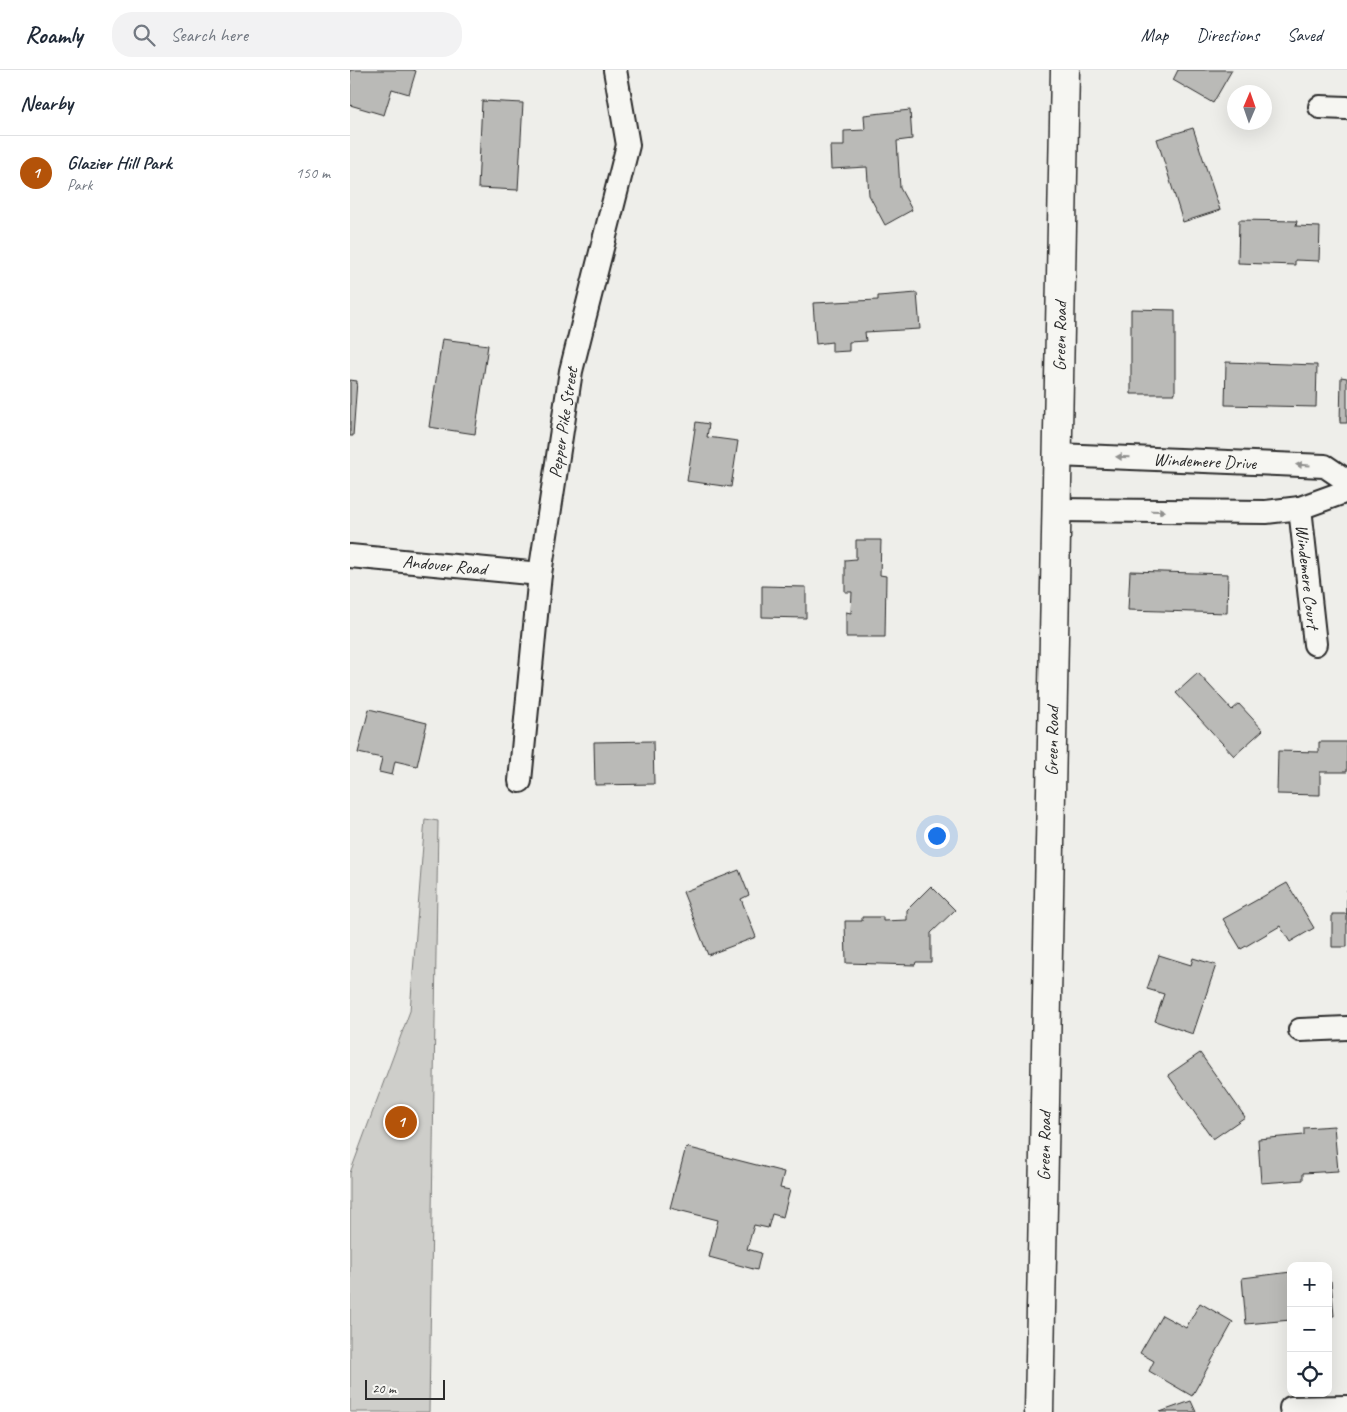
<!DOCTYPE html>
<html lang="en">
<head>
<meta charset="utf-8">
<style>
	body { margin:0; font-family:Caveat,sans-serif; background:#f2f2f3; color:#1f2937 }
	.controls { position:absolute; right:15px; bottom:15px; display:grid; overflow:hidden; border-radius:10px; box-shadow:0 5px 20px #0002 }
	.controls button { width:45px; height:45px; display:grid; place-items:center; padding:0; border:0; border-bottom:1px solid #e0e1e3; background:#fff; color:#1f2937; font:25px sans-serif }
	.compass { position:absolute; left:877px; top:15px; width:45px; height:45px; border-radius:50%; background:#fff; box-shadow:0 5px 20px #0002; rotate:2deg }
	.scale { position:absolute; left:15px; bottom:12px; width:80px; box-sizing:border-box; padding-left:5px; border:2px solid #2b2b2b; border-top:0; font-size:14px; line-height:18px; white-space:nowrap; color:#2b2b2b; -webkit-text-stroke:4px #f6f6f2; paint-order:stroke }
	.you { position:absolute; left:586px; top:765px; width:18px; height:18px; margin:-12px; border:4px solid #fff; border-radius:50%; background:#1a73e8; box-shadow:0 0 0 8px #1a73e833 }
	.badge { display:grid; place-items:center; width:32px; height:32px; border-radius:50%; background:#b45309; color:#fff; font-size:16px; font-weight:700 }
	.pin { position:absolute; translate:-50% -50%; border:2px solid #fff; box-shadow:0 1px 5px #0006 }
	.list { margin:0; padding:0; list-style:none }
	h2 { display:flex; justify-content:space-between; align-items:center; height:65px; margin:0; padding:0 20px; font-size:21px }
	h2 small { font-size:16px; font-weight:400; color:#747a83 }
	.list li { display:grid; grid-template-columns:32px 1fr auto; gap:15px; align-items:center; box-sizing:border-box; height:75px; padding:0 20px; border-top:1px solid #e0e1e3 }
	.list b { display:block; font-size:19px; white-space:nowrap }
	.list p { margin:0; font-size:16px; white-space:nowrap; color:#747a83 }
	.list em { font-size:16px; font-style:normal; color:#747a83 }
	.icon { flex:none; width:28px; height:28px; fill:none; stroke:currentColor; stroke-width:2; stroke-linecap:round; stroke-linejoin:round }
	.map { position:relative; flex:none; width:997px; height:1342px; overflow:hidden }
	header { display:flex; align-items:center; gap:30px; box-sizing:border-box; height:70px; padding:0 25px; background:#fff; border-bottom:1px solid #e0e1e3 }
	header strong { font-size:24px }
	nav { display:flex; gap:28px; margin-inline-start:auto; font-size:18px }
	.search { width:350px; height:45px; background:#f2f2f3; display:flex; align-items:center; gap:12px; box-sizing:border-box; padding:0 18px; border-radius:20px; color:#747a83; font-size:19px }
	main { display:flex }
	aside { flex:1; background:#fff }
	.map>svg:first-child { display:block }
	.green { fill:#cececa; stroke:#7c7c7a }
	.building { fill:#babab7; stroke:#2b2b2b }
	.lines { fill:none; stroke-linecap:round; stroke-linejoin:round }
	.minor-casing { stroke:#2b2b2b; stroke-width:26 }
	.tertiary-casing { stroke:#2b2b2b; stroke-width:31 }
	.minor { stroke:#f6f6f2; stroke-width:22 }
	.tertiary { stroke:#f6f6f2; stroke-width:28 }
	.oneway { fill:#90908e }
	.labels { text-anchor:middle; dominant-baseline:central; stroke-width:4; stroke-linejoin:round; paint-order:stroke }
	.street-label { font-size:18px; fill:#2b2b2b; stroke:#f6f6f2 }
</style>
</head>
<body>
<header>
<strong>Roamly</strong>
<div class="search"><svg class="icon" aria-label="search" viewBox="0 0 24 24"><circle cx="10" cy="10" r="6"/><path d="M15 15l6 6"/></svg>Search here</div>
<nav><a>Map</a><a>Directions</a><a>Saved</a></nav>
</header>
<main>
<aside>
<h2>Nearby<small></small></h2>
<ul class="list">
<li><span class="badge">1</span><div><b>Glazier Hill Park</b><p>Park</p></div><em>150 m</em></li>
</ul>
</aside>
<div class="map">
<svg width="997" height="1342" viewBox="0 0 997 1342">
	<rect width="100%" height="100%" fill="#eeeeea"/>
	<filter id="ink" filterUnits="userSpaceOnUse"><feTurbulence type="fractalNoise" baseFrequency=".02" numOctaves="2"/><feDisplacementMap in="SourceGraphic" scale="10" xChannelSelector="R" yChannelSelector="G"/><feConvolveMatrix kernelMatrix="1 2 1 2 8 2 1 2 1" color-interpolation-filters="sRGB"/></filter>
	<g filter="url(#ink)">
		<!-- green -->
		<path class="green" d="M75,749L88,751L79,1342H0V1103L60,941Z"/>
		<!-- building -->
		<path class="building" d="M0,0H63L66,1L59,24L42,19L34,45L0,35Z
			M828,0H882L863,33L823,10Z
			M132,31L173,33L168,120L128,118Z
			M560,40L562,69L547,71L550,118L562,140L535,155L519,125L517,97L481,99L480,76H494V61L515,60L514,45Z
			M843,58L870,140L833,152L807,69Z
			M889,150L947,151L946,156L970,157L969,191L945,190V195L888,193Z
			M567,223L570,259L515,262L516,271L499,272V281L482,282V272L466,274L463,233L528,230V226Z
			M781,239L825,240V324H781Z
			M92,269L138,275L125,364L79,357Z
			M876,292L967,295L966,337L875,335Z
			M991,307L997,308V353H990Z
			M0,310L7,311L3,366H0Z
			M346,352L359,354L357,367L388,371L381,417L337,411Z
			M506,470H531L530,505L536,506L535,567H496V542L501,543L502,522H495V490L506,489Z
			M780,501L878,504L877,543L778,540Z
			M412,516L456,517V548L412,547Z
			M848,603L882,640L889,634L913,660L884,686L826,623Z
			M19,639L77,653L67,696L45,691L42,705L29,702L32,688L8,683Z
			M303,671L304,714L245,715L244,672Z
			M969,672H997V702H970V725L927,724L928,681L969,682Z
			M389,800L399,825L391,829L406,867L358,885L333,822Z
			M937,813L964,858L940,872L930,856L891,879L873,849Z
			M581,816L605,840L581,863V892H566L565,895L496,893L495,851H512V847H533V851L557,850V840Z
			M997,820V877H982V844H997Z
			M809,885L841,895L843,888L866,895L843,964L805,951L814,924L797,919Z
			M850,983L895,1047L863,1069L818,1005Z
			M984,1056L988,1101L953,1103V1110L911,1113L908,1069L954,1065V1058Z
			M336,1077L434,1102L430,1118L440,1120L433,1147L422,1144L418,1158L404,1155L397,1179L411,1183L407,1200L359,1187L368,1150L320,1138Z
			M941,1202V1250L896,1254L892,1208Z
			M981,1211L984,1246H978V1212Z
			M850,1233L883,1252L842,1326L799,1301L804,1291L790,1283L812,1245L836,1258Z
			M841,1331L846,1342H810Z"/>
		<g class="lines">
			<!-- minor casing -->
			<g class="minor-casing">
				<g id="minor">
					<path d="M970,37L997,38"/>
					<path id="s1" d="M707,385L975,396L997,411"/>
					<path id="s2" d="M950,438L965,574"/>
					<path d="M706,440L916,442L950,438L997,421"/>
					<path id="s3" d="M0,486L190,504"/>
					<path id="s4" d="M170,711L190,504L221,301L278,75L265,0"/>
					<path d="M950,960L997,958"/>
					<path d="M941,1338L997,1337"/>
				</g>
			</g>
			<!-- tertiary casing -->
			<g class="tertiary-casing">
				<g id="tertiary">
					<path id="s5" d="M689,1342L715,0"/>
				</g>
			</g>
			<!-- minor -->
			<use href="#minor" class="minor"/>
			<!-- tertiary -->
			<use href="#tertiary" class="tertiary"/>
		</g>
		<!-- one-way arrows -->
		<defs><path id="oneway-solid" d="M-6-.8H1V-3.2L6.5 0L1 3.2V.8H-6Z" transform="scale(1.25)"/></defs>
		<g class="oneway">
			<use href="#oneway-solid" transform="translate(773 387) rotate(-178)"/>
			<use href="#oneway-solid" transform="translate(953 395) rotate(-176)"/>
			<use href="#oneway-solid" transform="translate(808 441) rotate(1)"/>
		</g>
	</g>
	<g class="labels">
		<!-- street labels -->
		<g class="street-label">
			<text stroke="none"><textPath href="#s5" startOffset="1076">Green Road</textPath></text>
			<text stroke="none"><textPath href="#s4" startOffset="361">Pepper Pike Street</textPath></text>
			<text stroke="none"><textPath href="#s1" startOffset="148">Windemere Drive</textPath></text>
			<text stroke="none"><textPath href="#s3" startOffset="95">Andover Road</textPath></text>
			<text stroke="none"><textPath href="#s2" startOffset="69">Windemere Court</textPath></text>
			<text stroke="none"><textPath href="#s5" startOffset="671">Green Road</textPath></text>
			<text stroke="none"><textPath href="#s5" startOffset="266">Green Road</textPath></text>
		</g>
	</g>
</svg>
<div class="controls">
<button>+</button>
<button>−</button>
<button><svg class="icon" aria-label="locate" viewBox="0 0 24 24"><circle cx="12" cy="12" r="6"/><path d="M12 2v4M12 18v4M2 12h4M18 12h4"/></svg></button>
</div>
<svg class="compass" viewBox="-18 -18 36 36"><path d="M0-13l5 13h-10z" fill="#e53935"/><path d="M0 13l5-13h-10z" fill="#747a83"/></svg>
<div class="scale">20 m</div>
<div class="you"></div>
<div class="pin badge" style="left:51px;top:1052px">1</div>
</div>
</main>
</body>
</html>
